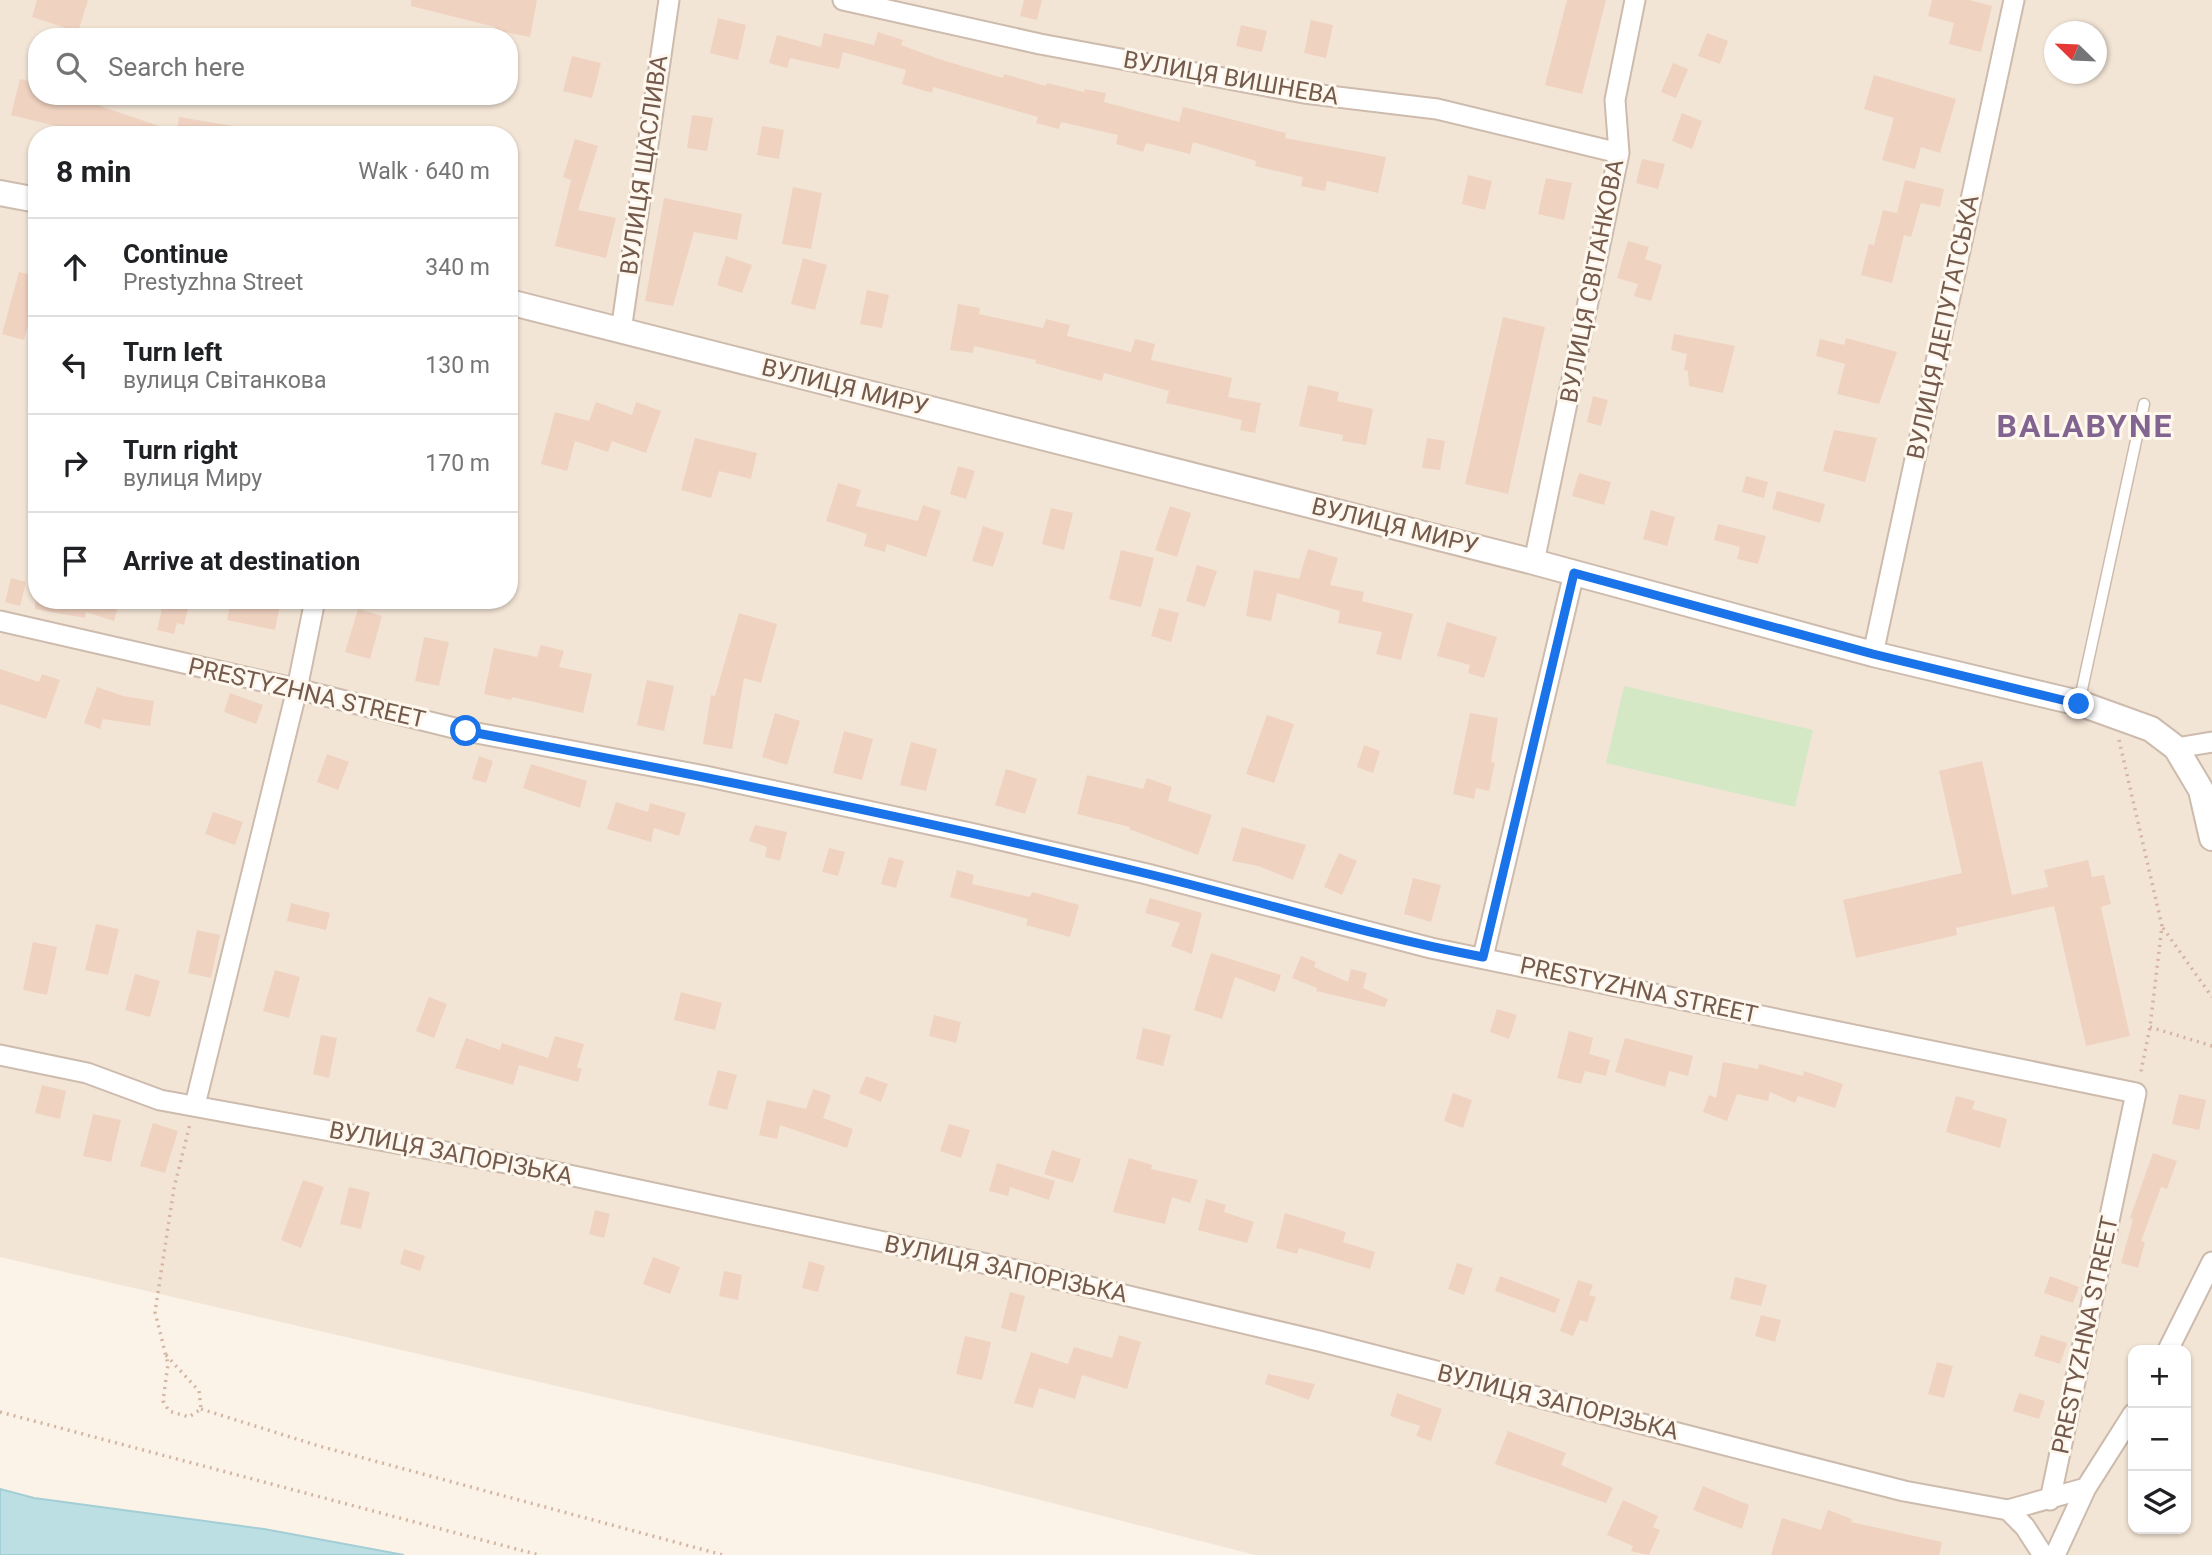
<!DOCTYPE html>
<html lang="en">
<head>
<meta charset="utf-8">
<style>
	body { margin:0; font-family:Roboto,sans-serif; background:#f6f6f6; color:#202124 }
	.controls { position:absolute; right:21px; bottom:21px; display:grid; overflow:hidden; border-radius:14px; box-shadow:0 2px 5px #0004 }
	.controls button { width:63px; height:63px; display:grid; place-items:center; padding:0; border:0; border-bottom:2px solid #e0e0e0; background:#fff; color:#202124; font:35px sans-serif }
	.compass { position:absolute; left:2044px; top:21px; width:63px; height:63px; border-radius:50%; background:#fff; box-shadow:0 2px 5px #0004; rotate:293deg }
	.stop { position:absolute; width:21px; height:21px; margin:-16px; border:5px solid #1a73e8; border-radius:50%; background:#fff }
	.stop.end { background:#1a73e8; border-color:#fff; box-shadow:0 2px 7px #0008 }
	.list { margin:0; padding:0; list-style:none }
	h2 { display:flex; justify-content:space-between; align-items:center; height:91px; margin:0; padding:0 28px; font-size:30px }
	h2 small { font-size:23px; font-weight:400; color:#757577 }
	.list li { display:grid; grid-template-columns:46px 1fr auto; gap:21px; align-items:center; box-sizing:border-box; height:98px; padding:0 28px; border-top:2px solid #e0e0e0 }
	.list b { display:block; font-size:26px; white-space:nowrap }
	.list p { margin:0; font-size:23px; white-space:nowrap; color:#757577 }
	.list em { font-size:23px; font-style:normal; color:#757577 }
	.icon { flex:none; width:38px; height:38px; fill:none; stroke:currentColor; stroke-width:2; stroke-linecap:round; stroke-linejoin:round }
	.map { position:relative; flex:none; width:2212px; height:1555px; overflow:hidden }
	.search { position:absolute; background:#fff; box-shadow:0 2px 5px #0004; left:28px; top:28px; width:490px; height:77px; display:flex; align-items:center; gap:18px; box-sizing:border-box; padding:0 24px; border-radius:28px; color:#757577; font-size:26px }
	.panel { position:absolute; background:#fff; box-shadow:0 2px 5px #0004; left:28px; top:126px; width:490px; height:483px; border-radius:28px }
	.map>svg:first-child { display:block }
	.residential { fill:#f3e5d6; fill-rule:evenodd }
	.green { fill:#d4e8c6 }
	.water { fill:#bcdfe4; stroke:#a3ced5; stroke-width:2 }
	.building { fill:#efd2c0 }
	.lines { fill:none; stroke-linecap:round; stroke-linejoin:round }
	.service-casing { stroke:#cdbbad; stroke-width:13 }
	.minor-casing { stroke:#cdbbad; stroke-width:23 }
	.tertiary-casing { stroke:#cdbbad; stroke-width:28 }
	.path { stroke:#d4b5a3; stroke-width:3.5; stroke-dasharray:2 5; stroke-linecap:butt }
	.service { stroke:#fff; stroke-width:10 }
	.minor { stroke:#fff; stroke-width:19 }
	.tertiary { stroke:#fff; stroke-width:24 }
	.route { stroke:#1a73e8; stroke-width:9 }
	.labels { text-anchor:middle; dominant-baseline:central; stroke-width:6; stroke-linejoin:round; paint-order:stroke }
	.street-label { font-size:24px; fill:#745a4c; stroke:#fef7ed }
	.district-label { font-size:32px; font-weight:bold; letter-spacing:2px; fill:#816490; stroke:#fef7ed }
</style>
</head>
<body>
<div class="map">
<svg width="2212" height="1555" viewBox="0 0 2212 1555">
	<rect width="100%" height="100%" fill="#fbf3e7"/>
	<!-- residential -->
	<path class="residential" d="M0,0H2212V1555H1255L958,1479L0,1257ZM2054,32H2096V74H2054ZM37,37H509V96H37ZM37,135H509V600H37ZM2133,1350H2186V1529H2133Z"/>
	<!-- green -->
	<path class="green" d="M1624,686L1813,730L1795,807L1606,763Z"/>
	<!-- water -->
	<path class="water" d="M0,1489L34,1498L264,1529L404,1555H0Z"/>
	<!-- building -->
	<path class="building" d="M37,0H88L78,32L32,17Z
		M411,0H537L530,37L494,30L495,27L411,6Z
		M1024,0H1042L1037,20L1020,16Z
		M1567,0H1606L1582,94L1545,85Z
		M1932,0H1969L1992,6L1981,52L1949,44L1954,23L1928,16Z
		M718,18L746,25L738,60L710,53Z
		M1311,20L1333,25L1326,58L1304,53Z
		M1241,25L1267,31L1262,52L1236,46Z
		M878,32L903,40L901,45L942,60L1003,78L1004,74L1046,86L1047,83L1084,92L1085,89L1106,93L1104,102L1179,122L1183,107L1286,133L1285,138L1386,157L1378,193L1327,181L1325,191L1301,186L1303,177L1255,166L1256,161L1193,142L1190,154L1146,143L1143,152L1116,144L1118,135L1061,122L1059,129L1036,123L1038,117L933,87L932,93L902,84L906,70L843,52L839,69L790,58L787,68L769,63L777,35L821,47L824,33L874,45Z
		M1707,33L1728,41L1720,64L1698,56Z
		M572,56L601,63L592,98L563,91Z
		M1673,63L1688,69L1676,98L1661,92Z
		M1874,75L1956,99L1940,153L1921,147L1915,169L1882,160L1894,118L1864,109Z
		M20,79L37,83V96H103L100,106L177,132L179,117L233,126L232,135L62,132L64,128L11,115Z
		M1682,113L1702,121L1692,149L1672,141Z
		M692,115L713,118L707,151L687,148Z
		M762,126L784,130L779,159L757,155Z
		M575,139L598,146L578,210L616,218L606,258L555,246L571,180L563,177Z
		M1642,159L1665,164L1658,189L1636,183Z
		M1468,175L1492,181L1485,210L1462,204Z
		M1546,178L1572,183L1564,220L1538,214Z
		M1905,180L1944,189L1940,207L1921,203L1911,237L1904,235L1892,283L1861,275L1869,244L1874,245L1883,210L1897,213Z
		M793,187L822,193L811,249L782,244Z
		M664,198L742,214L737,240L694,232L673,306L645,301Z
		M1628,241L1649,247L1645,259L1662,265L1651,301L1634,296L1638,284L1617,278Z
		M726,256L752,265L742,293L717,285Z
		M803,258L827,265L815,310L791,304Z
		M19,272L37,276V291L24,340L2,334Z
		M867,290L889,295L882,328L860,324Z
		M958,304L980,308L979,314L1043,328L1046,319L1070,325L1067,336L1131,352L1135,339L1155,344L1151,360L1232,378L1228,397L1261,403L1255,433L1240,430L1242,420L1166,403L1169,391L1104,373L1102,381L1035,363L1036,360L974,346L973,353L950,350Z
		M1503,317L1545,327L1508,494L1465,484Z
		M1674,334L1735,346L1723,393L1689,386L1688,371L1684,370L1687,354L1671,350Z
		M1846,338L1897,352L1879,404L1837,394L1845,364L1816,356L1820,339L1844,345Z
		M1308,385L1339,392L1337,401L1373,409L1366,445L1342,441L1343,435L1299,426Z
		M1593,396L1608,400L1601,426L1587,422Z
		M596,402L632,415L636,402L661,411L646,453L612,441L608,452L575,441L567,471L541,464L555,412L589,421Z
		M1834,430L1877,438L1865,482L1823,471Z
		M695,438L757,453L751,479L719,471L711,498L681,490Z
		M1427,438L1445,441L1440,470L1422,468Z
		M958,466L975,471L966,499L950,494Z
		M1579,473L1611,482L1604,505L1572,496Z
		M1746,476L1768,482L1764,498L1742,492Z
		M838,483L861,490L856,506L918,521L923,505L941,511L926,557L887,544L885,552L864,546L867,534L826,521Z
		M1777,491L1825,504L1820,523L1772,509Z
		M1170,506L1191,513L1177,557L1155,550Z
		M1051,508L1073,513L1064,550L1042,544Z
		M1651,510L1675,517L1667,546L1643,539Z
		M1718,524L1766,536L1758,564L1737,559L1740,547L1714,540Z
		M983,526L1004,533L993,567L972,561Z
		M1308,549L1338,558L1330,585L1364,592L1362,601L1413,614L1401,660L1376,654L1382,632L1338,623L1340,611L1277,593L1271,621L1246,616L1254,570L1299,579Z
		M1121,550L1154,558L1141,607L1109,599Z
		M1197,565L1217,571L1205,607L1186,601Z
		M11,578L26,582L20,606L5,602Z
		M35,600H120L114,621L86,612L85,618L35,609Z
		M164,600H190L184,625L177,623L174,634L157,630Z
		M231,600H281L275,630L227,620Z
		M1159,608L1179,613L1171,642L1151,636Z
		M358,609L382,616L370,659L345,652Z
		M739,613L777,624L761,683L744,678L732,749L703,744L711,695L715,696Z
		M1447,622L1497,637L1484,678L1468,673L1470,665L1437,656Z
		M424,637L449,642L439,686L415,681Z
		M541,645L564,651L559,667L592,674L583,713L512,697L511,700L484,694L494,648L537,657Z
		M0,669L39,682L42,674L60,680L46,719L0,704Z
		M647,680L674,686L664,731L637,725Z
		M97,687L123,696L154,701L150,726L103,719L100,729L84,723Z
		M230,693L263,705L256,724L224,712Z
		M775,713L800,721L787,765L762,757Z
		M1470,713L1498,718L1491,762L1495,763L1489,791L1476,788L1474,799L1453,794Z
		M1267,715L1294,724L1274,783L1246,774Z
		M844,731L873,739L862,780L833,773Z
		M911,742L937,749L926,791L900,785Z
		M1364,745L1380,751L1373,773L1357,767Z
		M327,754L349,762L338,790L317,782Z
		M479,756L493,761L486,783L472,779Z
		M1982,761L2012,895L2048,887L2044,870L2088,860L2092,877L2104,875L2111,904L2101,907L2130,1036L2086,1046L2054,906L1956,928L1957,935L1856,958L1843,900L1962,873L1939,771Z
		M531,764L587,781L580,808L523,788Z
		M1006,769L1037,779L1025,814L995,805Z
		M1087,775L1143,789L1147,778L1172,787L1168,801L1212,815L1198,855L1129,829L1130,827L1077,814Z
		M616,802L648,812L650,803L686,813L679,836L654,828L651,842L607,829Z
		M213,812L243,822L235,845L205,834Z
		M755,825L787,832L780,861L765,857L767,847L749,841Z
		M1242,827L1306,845L1293,880L1258,866L1232,861Z
		M829,848L845,852L838,876L822,872Z
		M1339,853L1357,861L1342,895L1324,887Z
		M889,857L904,861L896,888L881,884Z
		M957,870L974,875L972,884L1030,897L1032,892L1079,905L1070,937L1026,925L1028,919L950,897Z
		M1413,878L1441,885L1431,922L1404,914Z
		M1150,898L1202,913L1192,954L1171,946L1180,923L1145,913Z
		M291,903L330,913L326,930L287,921Z
		M96,924L119,929L108,975L85,970Z
		M197,930L220,935L211,978L188,973Z
		M33,942L57,947L47,995L23,990Z
		M1211,953L1281,975L1275,992L1235,977L1222,1019L1194,1010Z
		M1301,956L1316,962L1314,967L1348,982L1351,969L1367,973L1363,988L1388,999L1385,1007L1316,991L1317,988L1292,978Z
		M275,970L300,977L289,1018L263,1011Z
		M135,974L160,981L150,1017L125,1010Z
		M681,992L722,1003L715,1030L674,1020Z
		M429,997L447,1004L434,1038L416,1031Z
		M1497,1009L1517,1015L1509,1039L1490,1032Z
		M934,1015L961,1022L956,1043L929,1036Z
		M1143,1028L1171,1035L1163,1066L1136,1059Z
		M1569,1031L1593,1038L1589,1054L1610,1060L1606,1076L1585,1071L1581,1084L1557,1078Z
		M321,1035L337,1038L329,1078L313,1074Z
		M555,1036L584,1044L577,1067L582,1069L578,1082L519,1065L513,1085L455,1068L466,1038L500,1050L502,1043L548,1058Z
		M1625,1038L1693,1056L1688,1076L1669,1071L1665,1087L1615,1072Z
		M1723,1062L1758,1069L1759,1064L1803,1076L1804,1071L1843,1084L1835,1108L1798,1096L1795,1103L1770,1092L1768,1101L1737,1094L1727,1121L1703,1112L1709,1095L1716,1098Z
		M718,1070L737,1075L727,1110L708,1105Z
		M866,1076L888,1084L881,1102L859,1093Z
		M42,1085L66,1091L60,1119L35,1113Z
		M813,1089L831,1095L823,1118L853,1129L847,1148L780,1125L777,1139L759,1135L767,1100L806,1109Z
		M1453,1093L1472,1100L1463,1128L1444,1121Z
		M2179,1094L2206,1100L2199,1130L2172,1124Z
		M1956,1096L1975,1101L1972,1109L2007,1119L2000,1148L1946,1132Z
		M93,1114L121,1120L111,1162L83,1156Z
		M153,1123L178,1131L165,1173L140,1166Z
		M949,1124L970,1130L961,1158L940,1151Z
		M1052,1150L1081,1159L1073,1183L1044,1174Z
		M2153,1153L2177,1161L2167,1189L2161,1187L2141,1241L2145,1242L2138,1268L2121,1263L2133,1219L2130,1218Z
		M1129,1158L1152,1165L1151,1169L1198,1180L1190,1203L1172,1197L1165,1224L1113,1212Z
		M997,1163L1055,1181L1049,1200L1010,1187L1008,1196L989,1191Z
		M303,1180L324,1187L301,1248L281,1240Z
		M349,1187L370,1192L361,1229L340,1224Z
		M1206,1199L1226,1205L1224,1212L1254,1222L1247,1243L1198,1230Z
		M595,1210L610,1214L604,1238L589,1234Z
		M1285,1213L1346,1232L1343,1242L1375,1252L1370,1269L1299,1248L1297,1254L1276,1248Z
		M404,1249L425,1256L420,1271L400,1264Z
		M653,1257L680,1267L670,1294L643,1284Z
		M809,1261L825,1266L818,1292L802,1288Z
		M1457,1263L1473,1268L1464,1295L1448,1289Z
		M724,1271L742,1275L738,1300L719,1296Z
		M1500,1276L1560,1299L1555,1313L1495,1291Z
		M2050,1276L2079,1287L2073,1303L2044,1293Z
		M1735,1277L1767,1285L1761,1306L1730,1299Z
		M1578,1280L1593,1285L1589,1295L1596,1297L1587,1322L1580,1320L1573,1336L1560,1331Z
		M1010,1292L1025,1296L1016,1332L1001,1328Z
		M1761,1315L1781,1320L1775,1342L1755,1336Z
		M1119,1335L1141,1342L1127,1389L1082,1375L1075,1399L1039,1388L1033,1408L1014,1403L1031,1352L1068,1364L1074,1347L1112,1358Z
		M2041,1335L2067,1343L2060,1364L2034,1356Z
		M965,1336L991,1342L982,1380L956,1374Z
		M1937,1362L1953,1366L1944,1398L1928,1394Z
		M1268,1374L1315,1384L1309,1400L1265,1384Z
		M1397,1393L1442,1409L1431,1441L1416,1436L1420,1426L1390,1416Z
		M2019,1393L2045,1401L2039,1419L2013,1411Z
		M1508,1431L1566,1453L1561,1465L1613,1488L1606,1503L1495,1464Z
		M1703,1486L1749,1505L1742,1529L1693,1510Z
		M1623,1500L1658,1516L1653,1527L1660,1530L1649,1555L1631,1551L1633,1546L1607,1535Z
		M1828,1510L1852,1519L1851,1522L1942,1542L1939,1555H1771L1782,1518L1821,1530Z"/>
	<g class="lines">
		<!-- service casing -->
		<g class="service-casing">
			<path id="service" d="M2079,703L2144,404"/>
		</g>
		<!-- minor casing -->
		<g class="minor-casing">
			<path id="minor" d="M843,0L1040,44L1304,93L1437,109L1619,153
				M621,331L669,0
				M1534,562L1619,153L1615,100L1635,0
				M0,621L297,689L466,731L705,776L970,833L1147,874L1431,948L2136,1093L2050,1500
				M1873,654L2014,0
				M2176,748L2212,742
				M1483,957L1574,573
				M0,1055L87,1073L160,1100L550,1171L1044,1276L1319,1341L1904,1491L2008,1510L2086,1488
				M195,1105L297,689L315,600
				M2168,1350L2212,1262
				M2008,1510L2025,1527L2043,1555
				M2055,1555L2086,1488L2133,1414"/>
		</g>
		<!-- tertiary casing -->
		<g class="tertiary-casing">
			<path id="tertiary" d="M0,193L37,200
				M509,302L1534,562L1873,654L2079,703L2151,729L2176,748L2201,790L2212,838"/>
		</g>
		<!-- path -->
		<path class="path" d="M2119,740L2162,926L2150,1027L2140,1076
			M2163,928L2212,997
			M2150,1027L2212,1046
			M166,1355L199,1391L201,1409L189,1417L169,1411L163,1401L168,1364L155,1312L174,1188L190,1124
			M201,1409L319,1446L723,1555
			M0,1412L539,1555"/>
		<!-- service -->
		<use href="#service" class="service"/>
		<!-- minor -->
		<use href="#minor" class="minor"/>
		<!-- tertiary -->
		<use href="#tertiary" class="tertiary"/>
	</g>
	<g class="lines">
		<!-- route -->
		<path class="route" d="M466,731C693,774 920,819 1144,873C1258,900 1369,936 1483,957L1574,573L1873,654L2079,704"/>
	</g>
	<g class="labels">
		<!-- street labels -->
		<g class="street-label">
			<text transform="translate(1231 78) rotate(10)">ВУЛИЦЯ ВИШНЕВА</text>
			<text transform="translate(644 165) rotate(-82)">ВУЛИЦЯ ЩАСЛИВА</text>
			<text transform="translate(1592 281) rotate(-79)">ВУЛИЦЯ СВІТАНКОВА</text>
			<text transform="translate(1943 327) rotate(-78)">ВУЛИЦЯ ДЕПУТАТСЬКА</text>
			<text transform="translate(845 387) rotate(14)">ВУЛИЦЯ МИРУ</text>
			<text transform="translate(1395 526) rotate(14)">ВУЛИЦЯ МИРУ</text>
			<text transform="translate(307 693) rotate(13)">PRESTYZHNA STREET</text>
			<text transform="translate(1639 990) rotate(12)">PRESTYZHNA STREET</text>
			<text transform="translate(451 1153) rotate(11)">ВУЛИЦЯ ЗАПОРІЗЬКА</text>
			<text transform="translate(1006 1269) rotate(12)">ВУЛИЦЯ ЗАПОРІЗЬКА</text>
			<text transform="translate(2085 1335) rotate(-78)">PRESTYZHNA STREET</text>
			<text transform="translate(1558 1402) rotate(14)">ВУЛИЦЯ ЗАПОРІЗЬКА</text>
		</g>
		<!-- district labels -->
		<g class="district-label">
			<text x="2085" y="426">BALABYNE</text>
		</g>
	</g>
</svg>
<div class="controls">
<button>+</button>
<button>−</button>
<button><svg class="icon" aria-label="layers" viewBox="0 0 24 24"><path d="M12 4l9 5-9 5-9-5zM3 14l9 5 9-5"/></svg></button>
</div>
<svg class="compass" viewBox="-18 -18 36 36"><path d="M0-13l5 13h-10z" fill="#e53935"/><path d="M0 13l5-13h-10z" fill="#757577"/></svg>
<div class="stop" style="left:466px;top:731px"></div>
<div class="stop end" style="left:2079px;top:704px"></div>
<div class="search"><svg class="icon" aria-label="search" viewBox="0 0 24 24"><circle cx="10" cy="10" r="6"/><path d="M15 15l6 6"/></svg>Search here</div>
<section class="panel">
<h2>8 min<small>Walk · 640 m</small></h2>
<ul class="list">
<li><svg class="icon" aria-label="ahead" viewBox="0 0 24 24"><path d="M12 20V5M6 11l6-6 6 6"/></svg><div><b>Continue</b><p>Prestyzhna Street</p></div><em>340 m</em></li>
<li><svg class="icon" aria-label="left" viewBox="0 0 24 24"><path d="M17 20v-9H6M10 6l-5 5 5 5"/></svg><div><b>Turn left</b><p>вулиця Світанкова</p></div><em>130 m</em></li>
<li><svg class="icon" aria-label="right" viewBox="0 0 24 24"><path d="M7 20v-9h11M14 6l5 5-5 5"/></svg><div><b>Turn right</b><p>вулиця Миру</p></div><em>170 m</em></li>
<li><svg class="icon" aria-label="arrive" viewBox="0 0 24 24"><path d="M6 21V4h12l-3 4 3 4H6"/></svg><div><b>Arrive at destination</b></div></li>
</ul>
</section>
</div>
</body>
</html>
